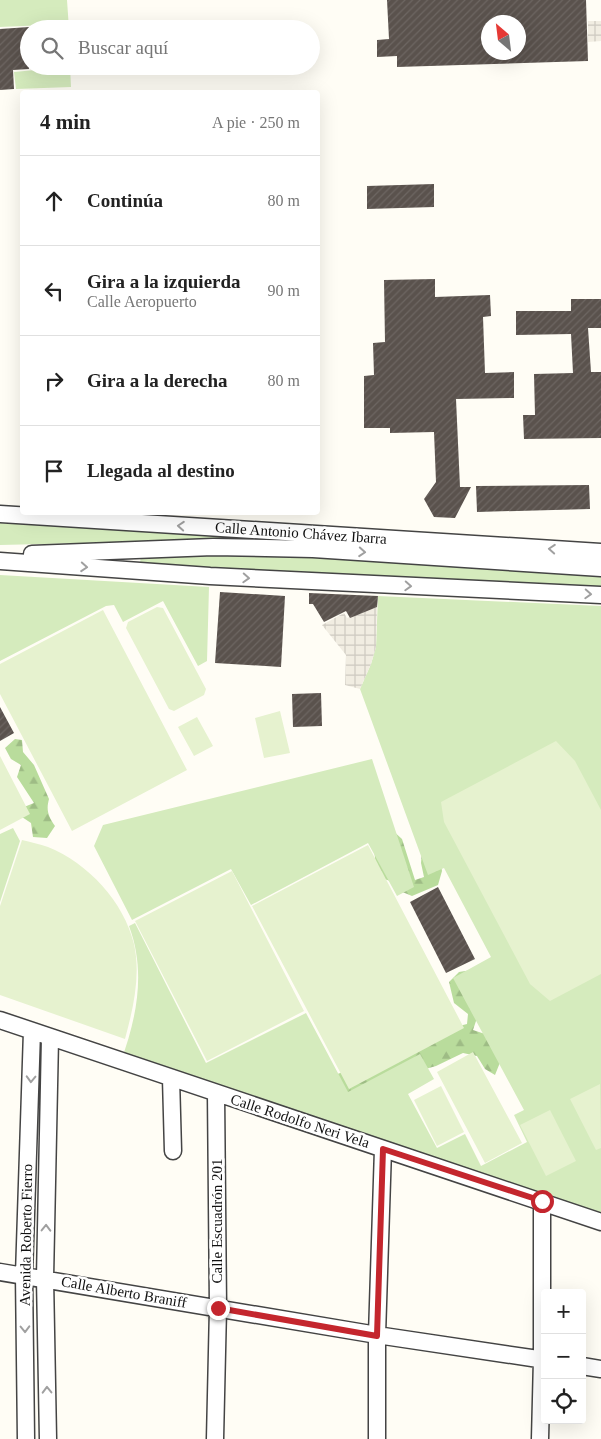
<!DOCTYPE html>
<html lang="es">
<head>
<meta charset="utf-8">
<style>
	body { margin:0; font-family:Georgia,serif; background:#f6f6f6; color:#222 }
	.controls { position:absolute; right:15px; bottom:15px; display:grid; overflow:hidden; border-radius:5px; box-shadow:0 5px 20px #0002 }
	.controls button { width:45px; height:45px; display:grid; place-items:center; padding:0; border:0; border-bottom:1px solid #e0e0e0; background:#fff; color:#222; font:25px sans-serif }
	.compass { position:absolute; left:481px; top:15px; width:45px; height:45px; border-radius:50%; background:#fff; box-shadow:0 5px 20px #0002; rotate:332deg }
	.stop { position:absolute; width:15px; height:15px; margin:-11px; border:4px solid #c4262e; border-radius:50%; background:#fff }
	.stop.end { background:#c4262e; border-color:#fff; box-shadow:0 1px 5px #0008 }
	.list { margin:0; padding:0; list-style:none }
	h2 { display:flex; justify-content:space-between; align-items:center; height:65px; margin:0; padding:0 20px; font-size:21px }
	h2 small { font-size:16px; font-weight:400; color:#767676 }
	.list li { display:grid; grid-template-columns:32px 1fr auto; gap:15px; align-items:center; box-sizing:border-box; height:90px; padding:0 20px; border-top:1px solid #e0e0e0 }
	.list b { display:block; font-size:19px; white-space:nowrap }
	.list p { margin:0; font-size:16px; white-space:nowrap; color:#767676 }
	.list em { font-size:16px; font-style:normal; color:#767676 }
	.icon { flex:none; width:28px; height:28px; fill:none; stroke:currentColor; stroke-width:2; stroke-linecap:round; stroke-linejoin:round }
	.map { position:relative; flex:none; width:601px; height:1439px; overflow:hidden }
	.search { position:absolute; background:#fff; box-shadow:0 5px 20px #0002; left:20px; top:20px; width:300px; height:55px; display:flex; align-items:center; gap:12px; box-sizing:border-box; padding:0 18px; border-radius:28px; color:#767676; font-size:19px }
	.panel { position:absolute; background:#fff; box-shadow:0 5px 20px #0002; left:20px; top:90px; width:300px; height:425px; border-radius:5px }
	.map>svg:first-child { display:block }
	.forest { fill:url(#forest-firs) }
	.garden { fill:#d5ebbd }
	.pitch { fill:#e6f2cf }
	.plaza { fill:url(#plaza-grid) }
	.building { fill:url(#building-hatch); fill-rule:evenodd }
	.lines { fill:none; stroke-linecap:round; stroke-linejoin:round }
	.minor-casing { stroke:#444; stroke-width:19 }
	.minor { stroke:#fff; stroke-width:16 }
	.oneway { stroke:#a0a0a0 }
	.route { stroke:#c4262e; stroke-width:6 }
	.labels { text-anchor:middle; dominant-baseline:central; stroke-width:5; stroke-linejoin:round; paint-order:stroke }
	.street-label { font-size:15px; fill:#111; stroke:#fff }
</style>
</head>
<body>
<div class="map">
<svg width="601" height="1439" viewBox="0 0 601 1439">
	<defs>
		<pattern id="forest-firs" width="22" height="20" patternUnits="userSpaceOnUse" patternTransform="scale(1.25)"><rect width="22" height="20" fill="#b9dc9c"/><path d="M5 1l3.5 6h-7zM16 11l3.5 6h-7z" fill="#9ebc85"/></pattern>
		<pattern id="plaza-grid" width="8" height="8" patternUnits="userSpaceOnUse" patternTransform="scale(1.25)"><rect width="8" height="8" fill="#f1ede2"/><path d="M0 4h8M4 0v8" fill="none" stroke="#cecac1"/></pattern>
		<pattern id="building-hatch" width="6" height="6" patternUnits="userSpaceOnUse" patternTransform="scale(1.25)"><rect width="6" height="6" fill="#5a524d"/><path d="M-1 1l2-2M0 6l6-6M5 7l2-2" fill="none" stroke="#6d6662"/></pattern>
	</defs>
	<rect width="100%" height="100%" fill="#fffdf5"/>
	<!-- forest -->
	<path class="forest" d="M15,739L22,740L23,752L34,765L49,799C46,810 48,816 55,826L47,838L33,837L31,823L22,817L24,807L34,803L17,777L21,765L11,759L5,748Z
		M391,829L402,839L415,880L424,877L421,863L422,851L440,859L442,871L438,885L412,896L400,891L397,883L384,879L376,868L374,848Z
		M472,970L478,1015L473,1030L488,1035L501,1060L495,1075L485,1069L477,1056L463,1053L436,1066L422,1070L397,1084L394,1146L330,1077L459,1026L467,1024L468,1014L454,1003L449,982L459,972Z"/>
	<!-- garden -->
	<path class="garden" d="M0,0H67L69,29H45V25L0,27Z
		M47,66H70L71,87L16,89L14,72L46,69Z
		M0,523L277,538L276,541L215,540L0,545Z
		M141,554H277L601,568V590L250,571L140,564Z
		M0,575L209,587L207,661L198,666L163,601L123,622L114,605L106,606L0,661Z
		M378,596L601,606V1223L121,1061C137,1017 146,971 129,926L135,923L206,1063L306,1013L348,1092L420,1054L434,1079L408,1094L437,1148L465,1134L481,1166L527,1142L514,1115L524,1110L453,978L491,957L444,868L428,875L360,689L371,664L376,647Z
		M372,759L414,887L397,896L368,843L251,905L231,869L132,920L94,846L103,825Z
		M13,828L20,841L0,902V834Z"/>
	<!-- pitch -->
	<path class="pitch" d="M157,607L163,608L206,689L204,695L174,711L169,709L126,628L128,622Z
		M103,610L187,770L72,831L0,694V664Z
		M280,711L290,753L264,758L255,718Z
		M197,717L213,746L194,756L178,727Z
		M556,741L575,761L601,810V974L550,1001L530,984L444,822L441,802Z
		M0,756L30,814L0,830Z
		M22,840C30,842 40,844 48,847C88,863 124,902 134,944C141,976 133,1009 125,1039L0,995V906Z
		M368,845L464,1028L349,1089L252,906Z
		M232,871L304,1011L207,1061L135,921Z
		M473,1052L522,1143L485,1163L437,1072Z
		M600,1084L601,1148L596,1150L570,1099Z
		M441,1086L464,1132L437,1146L414,1100Z
		M550,1110L576,1161L546,1176L520,1125Z"/>
	<!-- plaza -->
	<path class="plaza" d="M588,21H601V41L588,42Z
		M377,607L376,647L371,664L360,689L345,685L346,655L322,625L344,613L347,618Z"/>
	<!-- building -->
	<path class="building" d="M387,0H586L588,61L397,67V56L377,57V40L389,39ZM488,22H518V52H488Z
		M29,27V69L13,70L14,89L0,90V29Z
		M434,184V207L367,209V186Z
		M435,279V297L490,295L491,316L483,317L485,373L514,372V398L456,399L460,487H471L455,518L434,517L424,499L436,482L434,432L390,433V428H364V376L374,375L373,343L385,342L384,280Z
		M571,299H601V328H588L591,372H601V438L524,439L523,415H535L534,374L573,373L571,334L516,335V311H571Z
		M589,485L590,509L477,512L476,486Z
		M220,592L285,596L281,667L215,663Z
		M309,593L378,596L377,607L350,618L346,611L324,622L313,604H309Z
		M321,693L322,726L293,727L292,694Z
		M0,707L14,733L0,741Z
		M438,887L475,959L446,973L410,902Z"/>
	<g class="lines">
		<!-- minor casing -->
		<g class="minor-casing">
			<path id="minor" d="M0,514L601,552
				M32,554L213,547L313,549L601,568
				M0,561L210,576L601,595
				M0,1020L601,1222
				M171,1078L173,1151
				M0,1272L377,1335L545,1360
				M582,1366L601,1369
				M26,1439L24,1275L32,1031
				M48,1439L45,1278L50,1038
				M215,1439L218,1308L216,1093
				M377,1439V1335L383,1149
				M540,1439L542,1359V1201"/>
		</g>
		<!-- minor -->
		<use href="#minor" class="minor"/>
	</g>
	<!-- one-way arrows -->
	<defs><path id="oneway-chevron" d="M-2-3.5L2.5 0L-2 3.5" fill="none" stroke-width="1.6" stroke-linecap="round" stroke-linejoin="round" transform="scale(1.25)"/></defs>
	<g class="oneway">
		<use href="#oneway-chevron" transform="translate(181 526) rotate(-176)"/>
		<use href="#oneway-chevron" transform="translate(552 549) rotate(-176)"/>
		<use href="#oneway-chevron" transform="translate(362 552) rotate(4)"/>
		<use href="#oneway-chevron" transform="translate(84 567) rotate(4)"/>
		<use href="#oneway-chevron" transform="translate(246 578) rotate(3)"/>
		<use href="#oneway-chevron" transform="translate(408 586) rotate(3)"/>
		<use href="#oneway-chevron" transform="translate(588 594) rotate(3)"/>
		<use href="#oneway-chevron" transform="translate(31 1079) rotate(92)"/>
		<use href="#oneway-chevron" transform="translate(46 1228) rotate(-89)"/>
		<use href="#oneway-chevron" transform="translate(25 1329) rotate(89)"/>
		<use href="#oneway-chevron" transform="translate(47 1390) rotate(-91)"/>
	</g>
	<g class="lines">
		<!-- route -->
		<path class="route" d="M218,1308L377,1336L383,1149L542,1201"/>
	</g>
	<g class="labels">
		<!-- street labels -->
		<g class="street-label">
			<text transform="translate(301 533) rotate(4)">Calle Antonio Chávez Ibarra</text>
			<text transform="translate(300 1121) rotate(18)">Calle Rodolfo Neri Vela</text>
			<text transform="translate(217 1221) rotate(-90)">Calle Escuadrón 201</text>
			<text transform="translate(26 1235) rotate(-89)">Avenida Roberto Fierro</text>
			<text transform="translate(124 1292) rotate(10)">Calle Alberto Braniff</text>
		</g>
	</g>
</svg>
<div class="controls">
<button>+</button>
<button>−</button>
<button><svg class="icon" aria-label="locate" viewBox="0 0 24 24"><circle cx="12" cy="12" r="6"/><path d="M12 2v4M12 18v4M2 12h4M18 12h4"/></svg></button>
</div>
<svg class="compass" viewBox="-18 -18 36 36"><path d="M0-13l5 13h-10z" fill="#e53935"/><path d="M0 13l5-13h-10z" fill="#767676"/></svg>
<div class="stop" style="left:542px;top:1201px"></div>
<div class="stop end" style="left:218px;top:1308px"></div>
<div class="search"><svg class="icon" aria-label="search" viewBox="0 0 24 24"><circle cx="10" cy="10" r="6"/><path d="M15 15l6 6"/></svg>Buscar aquí</div>
<section class="panel">
<h2>4 min<small>A pie · 250 m</small></h2>
<ul class="list">
<li><svg class="icon" aria-label="ahead" viewBox="0 0 24 24"><path d="M12 20V5M6 11l6-6 6 6"/></svg><div><b>Continúa</b></div><em>80 m</em></li>
<li><svg class="icon" aria-label="left" viewBox="0 0 24 24"><path d="M17 20v-9H6M10 6l-5 5 5 5"/></svg><div><b>Gira a la izquierda</b><p>Calle Aeropuerto</p></div><em>90 m</em></li>
<li><svg class="icon" aria-label="right" viewBox="0 0 24 24"><path d="M7 20v-9h11M14 6l5 5-5 5"/></svg><div><b>Gira a la derecha</b></div><em>80 m</em></li>
<li><svg class="icon" aria-label="arrive" viewBox="0 0 24 24"><path d="M6 21V4h12l-3 4 3 4H6"/></svg><div><b>Llegada al destino</b></div></li>
</ul>
</section>
</div>
</body>
</html>
